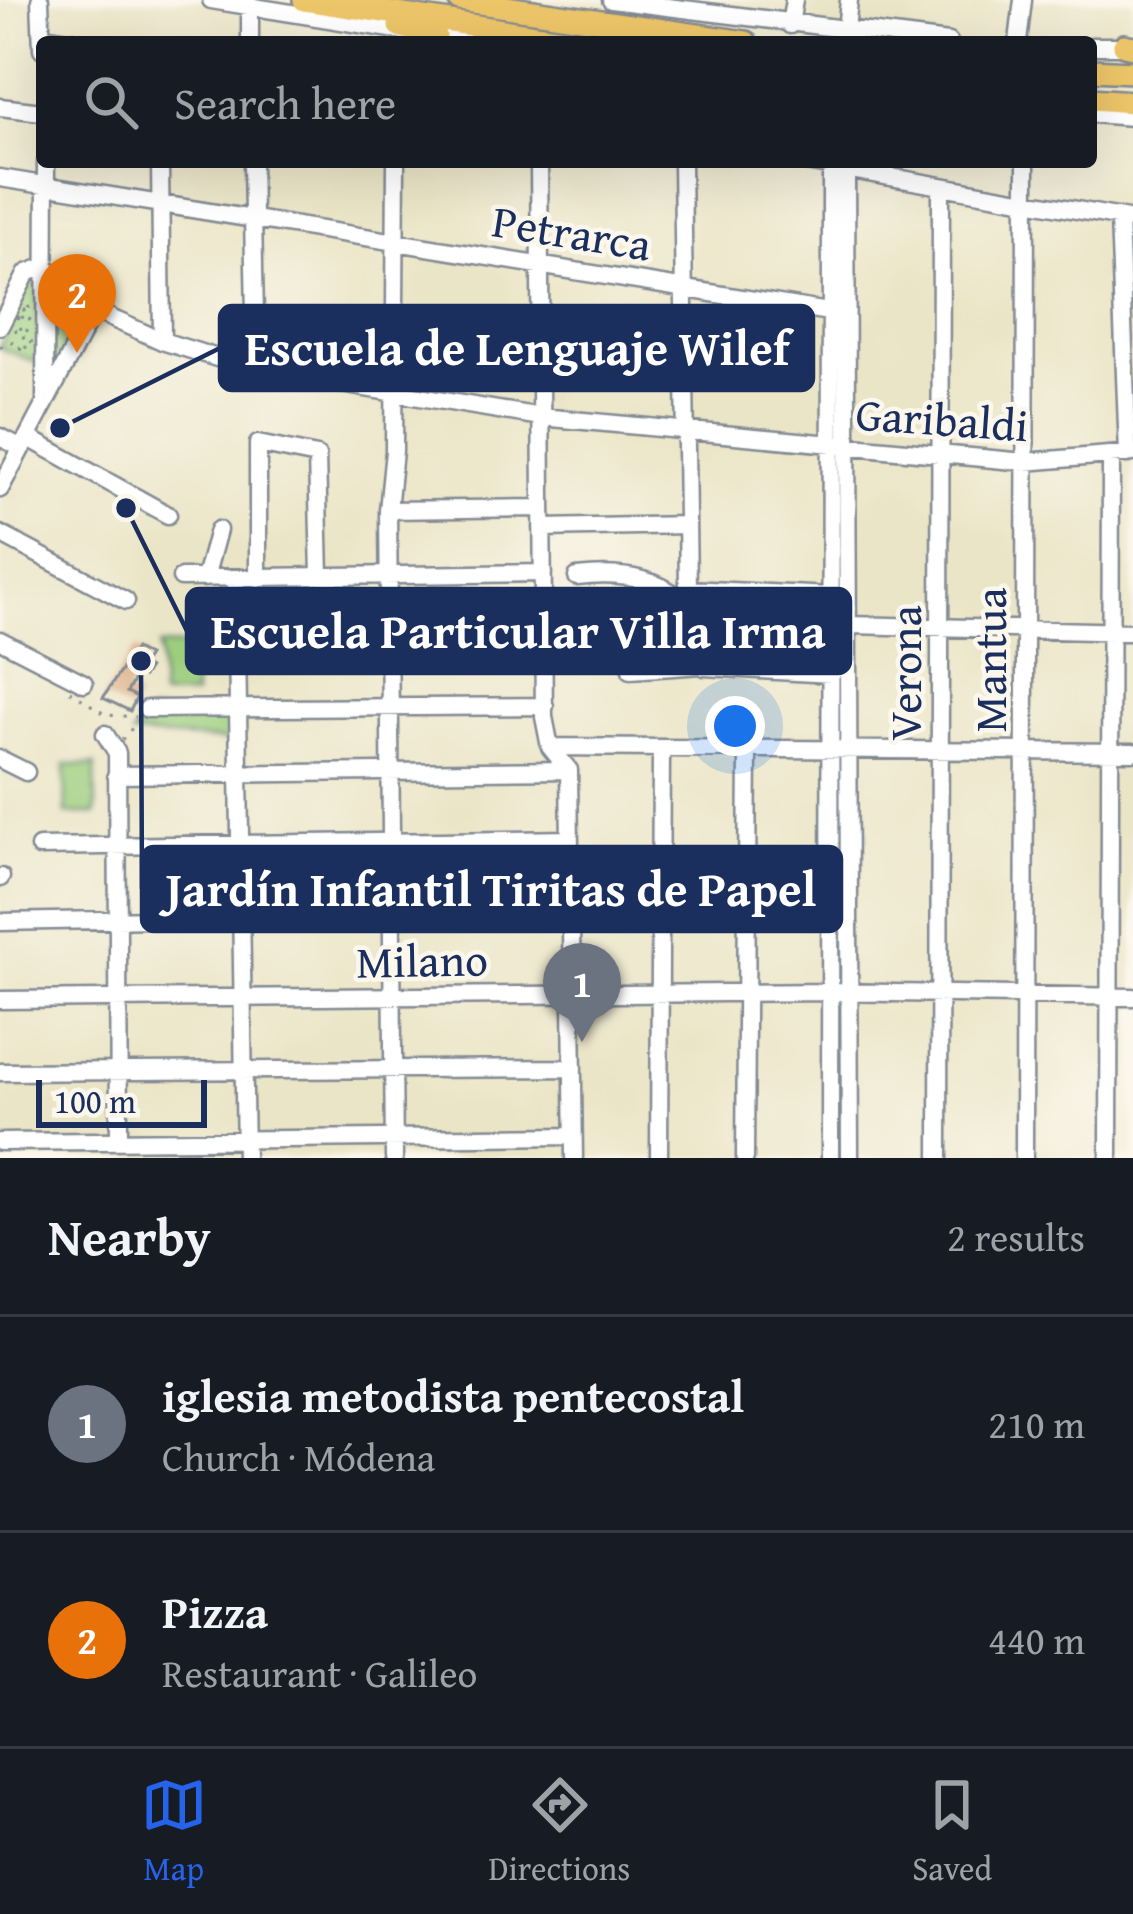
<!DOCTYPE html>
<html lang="en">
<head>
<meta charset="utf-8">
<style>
	body { margin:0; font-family:"Gentium Book Plus",serif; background:#20242c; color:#f1f3f6 }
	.scale { position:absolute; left:36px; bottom:30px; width:171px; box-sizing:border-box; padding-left:12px; border:6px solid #1b2f5e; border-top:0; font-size:33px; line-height:42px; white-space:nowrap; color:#1b2f5e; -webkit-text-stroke:9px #fbf7ec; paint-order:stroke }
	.you { position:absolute; left:735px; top:726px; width:42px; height:42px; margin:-30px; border:9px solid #fff; border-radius:50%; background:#1a73e8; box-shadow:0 0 0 18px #1a73e833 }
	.badge { display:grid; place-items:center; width:78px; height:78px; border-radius:50%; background:#2563eb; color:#fff; font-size:39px; font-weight:700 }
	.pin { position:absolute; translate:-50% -99px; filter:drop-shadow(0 3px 6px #0008) }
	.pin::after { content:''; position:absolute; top:63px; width:42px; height:36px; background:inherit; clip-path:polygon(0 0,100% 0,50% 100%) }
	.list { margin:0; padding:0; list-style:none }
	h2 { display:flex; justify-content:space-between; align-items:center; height:156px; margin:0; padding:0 48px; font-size:51px }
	h2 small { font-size:39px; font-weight:400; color:#9ea1a6 }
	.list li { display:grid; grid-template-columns:78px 1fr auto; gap:36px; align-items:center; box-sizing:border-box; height:216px; padding:0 48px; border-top:3px solid #363941 }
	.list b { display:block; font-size:45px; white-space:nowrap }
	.list p { margin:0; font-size:39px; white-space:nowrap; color:#9ea1a6 }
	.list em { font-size:39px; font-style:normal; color:#9ea1a6 }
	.icon { flex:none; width:66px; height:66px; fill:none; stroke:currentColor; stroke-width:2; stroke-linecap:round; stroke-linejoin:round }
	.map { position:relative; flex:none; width:1133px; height:1158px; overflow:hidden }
	.search { position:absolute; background:#171b24; box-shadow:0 12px 48px #0002; left:36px; right:36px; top:36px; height:132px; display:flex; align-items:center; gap:30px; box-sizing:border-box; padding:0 42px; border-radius:12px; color:#9ea1a6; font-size:45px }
	.sheet { height:588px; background:#171b24 }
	nav { display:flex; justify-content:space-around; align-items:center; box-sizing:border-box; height:168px; border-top:3px solid #363941; background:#171b24; font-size:33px; color:#9ea1a6 }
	nav a { display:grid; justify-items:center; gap:6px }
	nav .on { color:#2563eb }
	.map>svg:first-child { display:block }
	.green { fill:#9cce7d; stroke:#5c7e6e; stroke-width:3 }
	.building { fill:#dcae85 }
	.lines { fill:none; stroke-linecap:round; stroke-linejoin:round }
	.minor-casing { stroke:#838a92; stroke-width:21 }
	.major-casing { stroke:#838a92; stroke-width:26 }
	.path { stroke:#838a92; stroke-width:3; stroke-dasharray:3 9; stroke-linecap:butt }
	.minor { stroke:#fff; stroke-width:16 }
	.major { stroke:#edc569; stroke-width:21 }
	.labels { text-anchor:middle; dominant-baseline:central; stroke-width:9; stroke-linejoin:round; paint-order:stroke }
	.street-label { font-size:45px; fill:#1b2f5e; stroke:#fbf7ec }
	.leader { fill:none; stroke:#1b2f5e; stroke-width:4.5 }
	.callout-dot { fill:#1b2f5e; stroke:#fbf7ec; stroke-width:4.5 }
	.callout { fill:#1b2f5e; stroke:#1b2f5e; stroke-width:4.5 }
	.callout-label { font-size:48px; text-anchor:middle; font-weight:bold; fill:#fff }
</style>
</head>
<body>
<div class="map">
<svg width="1133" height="1158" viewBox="0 0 1133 1158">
	<rect width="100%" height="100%" fill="#fbf7ec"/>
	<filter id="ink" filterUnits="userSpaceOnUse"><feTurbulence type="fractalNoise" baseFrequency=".00833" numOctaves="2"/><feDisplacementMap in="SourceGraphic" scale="24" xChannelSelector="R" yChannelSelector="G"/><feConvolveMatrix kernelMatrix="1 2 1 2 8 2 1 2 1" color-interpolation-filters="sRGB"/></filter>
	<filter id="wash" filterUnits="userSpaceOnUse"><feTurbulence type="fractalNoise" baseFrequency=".004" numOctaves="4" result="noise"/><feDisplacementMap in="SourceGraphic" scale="48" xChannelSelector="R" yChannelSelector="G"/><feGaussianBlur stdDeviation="2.7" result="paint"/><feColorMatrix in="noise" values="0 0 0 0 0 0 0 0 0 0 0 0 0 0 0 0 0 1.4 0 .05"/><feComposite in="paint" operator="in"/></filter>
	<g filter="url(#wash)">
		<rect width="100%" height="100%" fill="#ebe5c7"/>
		<!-- green -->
		<path class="green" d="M31,278L38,286L40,364L0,348L25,281Z
			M53,305L71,309L79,320L52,377Z
			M192,645L194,696L161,697L159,646Z
			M235,711L236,741L132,735L149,713Z
			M65,765H95L96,814H66Z"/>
		<g id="blocks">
			<!-- building -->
			<path class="building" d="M135,649L148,656L142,665L148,669L143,677L137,674L127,692L137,697L130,711L103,698Z"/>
		</g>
	</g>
	<g filter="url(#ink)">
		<use href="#blocks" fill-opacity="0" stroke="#838a92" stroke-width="3"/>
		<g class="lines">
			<!-- minor casing -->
			<g class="minor-casing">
				<path id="minor" d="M40,0L42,49
					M211,0L471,42
					M611,0L949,42
					M250,6V42
					M790,25L794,0
					M42,36L81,42
					M845,41L849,0
					M1018,42L1023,0
					M1091,46H1132
					M0,107L42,112
					M1091,114L1133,117
					M160,162L162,341
					M252,162L256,370
					M539,162L544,717L550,747L569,770L574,1158
					M682,162L688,589L831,596
					M806,162L1133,220
					M846,162L850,1158
					M0,178L835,313
					M1119,218L1128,454
					M46,289L162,341L256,370L541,417L1025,462L1133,453
					M0,326L27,273L46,266
					M45,404L46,162
					M0,437L22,448
					M27,437L168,515
					M0,489L92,314
					M388,510L542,508
					M542,528L687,525
					M0,534L126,601
					M577,577C616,572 679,576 693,622C698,639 692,654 705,667L832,674
					M181,578L543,573
					M205,578L218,530
					M236,578L245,1158
					M258,578V444L317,456L320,576
					M850,625L1133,632
					M0,640L84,683
					M237,640L544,637
					M631,670L701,665
					M147,709L545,706
					M105,734L117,753L119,1139
					M550,747L1133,752
					M0,759L26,772
					M116,775L569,770
					M39,847L570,839
					M0,878L1,877
					M0,922L571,911
					M0,1000L831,992L1133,997
					M0,1072L573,1068
					M0,1142L573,1136
					M394,1158L388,510L394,451L396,162
					M659,1158L661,748
					M745,1158L748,749
					M830,1158L831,162
					M939,1158L941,189
					M1024,1158L1026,162
					M1109,1158L1111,457"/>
			</g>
			<!-- major casing -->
			<g class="major-casing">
				<path id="major" d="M304,0L583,42
					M459,0L746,42
					M399,26L436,36
					M1124,45L1133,47
					M1091,70L1133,72
					M1091,99L1133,102"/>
			</g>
			<!-- path -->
			<path class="path" d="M28,306L30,310L25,313L23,308Z
				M22,316L23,319L19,322L17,318Z
				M20,327L22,331L18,334L15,329Z
				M32,343L26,328L32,314
				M25,346L27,349L22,352L20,347Z
				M0,347L26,336
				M70,691L106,715L136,717
				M122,740L139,720"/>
			<!-- minor -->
			<use href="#minor" class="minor"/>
			<!-- major -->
			<use href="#major" class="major"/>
		</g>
	</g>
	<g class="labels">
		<!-- street labels -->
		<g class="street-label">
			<text transform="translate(572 232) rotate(9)">Petrarca</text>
			<text transform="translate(942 419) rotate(4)">Garibaldi</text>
			<text transform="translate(989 660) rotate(-90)">Mantua</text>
			<text transform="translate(904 673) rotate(-90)">Verona</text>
			<text transform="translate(422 960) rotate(-1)">Milano</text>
		</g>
	</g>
	<!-- callouts -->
	<path class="leader" d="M60 428L220 348M126 508L187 631M141 661L142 889"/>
	<g class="callout-dot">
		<circle cx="60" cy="428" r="12"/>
		<circle cx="126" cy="508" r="12"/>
		<circle cx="141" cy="661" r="12"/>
	</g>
	<g class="callout">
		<rect x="220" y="306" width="593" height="84" rx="12"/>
		<rect x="187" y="589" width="663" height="84" rx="12"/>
		<rect x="142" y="847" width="699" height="84" rx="12"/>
	</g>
	<g class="callout-label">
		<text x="517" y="365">Escuela de Lenguaje Wilef</text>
		<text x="518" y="648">Escuela Particular Villa Irma</text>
		<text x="491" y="906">Jardín Infantil Tiritas de Papel</text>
	</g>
</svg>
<div class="scale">100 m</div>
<div class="you"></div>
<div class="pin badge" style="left:582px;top:1042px;background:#6b7280">1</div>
<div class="pin badge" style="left:77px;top:353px;background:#e8710a">2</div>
<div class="search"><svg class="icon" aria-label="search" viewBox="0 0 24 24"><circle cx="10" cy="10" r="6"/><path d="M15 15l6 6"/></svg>Search here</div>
</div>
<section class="sheet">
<h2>Nearby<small>2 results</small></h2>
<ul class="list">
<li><span class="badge" style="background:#6b7280">1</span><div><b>iglesia metodista pentecostal</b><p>Church · Módena</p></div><em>210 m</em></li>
<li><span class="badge" style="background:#e8710a">2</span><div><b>Pizza</b><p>Restaurant · Galileo</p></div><em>440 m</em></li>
</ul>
</section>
<nav>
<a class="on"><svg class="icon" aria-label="map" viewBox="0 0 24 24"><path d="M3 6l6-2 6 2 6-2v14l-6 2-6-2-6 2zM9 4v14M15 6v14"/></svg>Map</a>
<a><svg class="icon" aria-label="directions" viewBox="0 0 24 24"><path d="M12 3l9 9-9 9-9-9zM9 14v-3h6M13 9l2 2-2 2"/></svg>Directions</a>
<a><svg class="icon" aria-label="saved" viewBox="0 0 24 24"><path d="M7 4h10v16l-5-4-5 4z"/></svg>Saved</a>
</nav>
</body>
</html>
